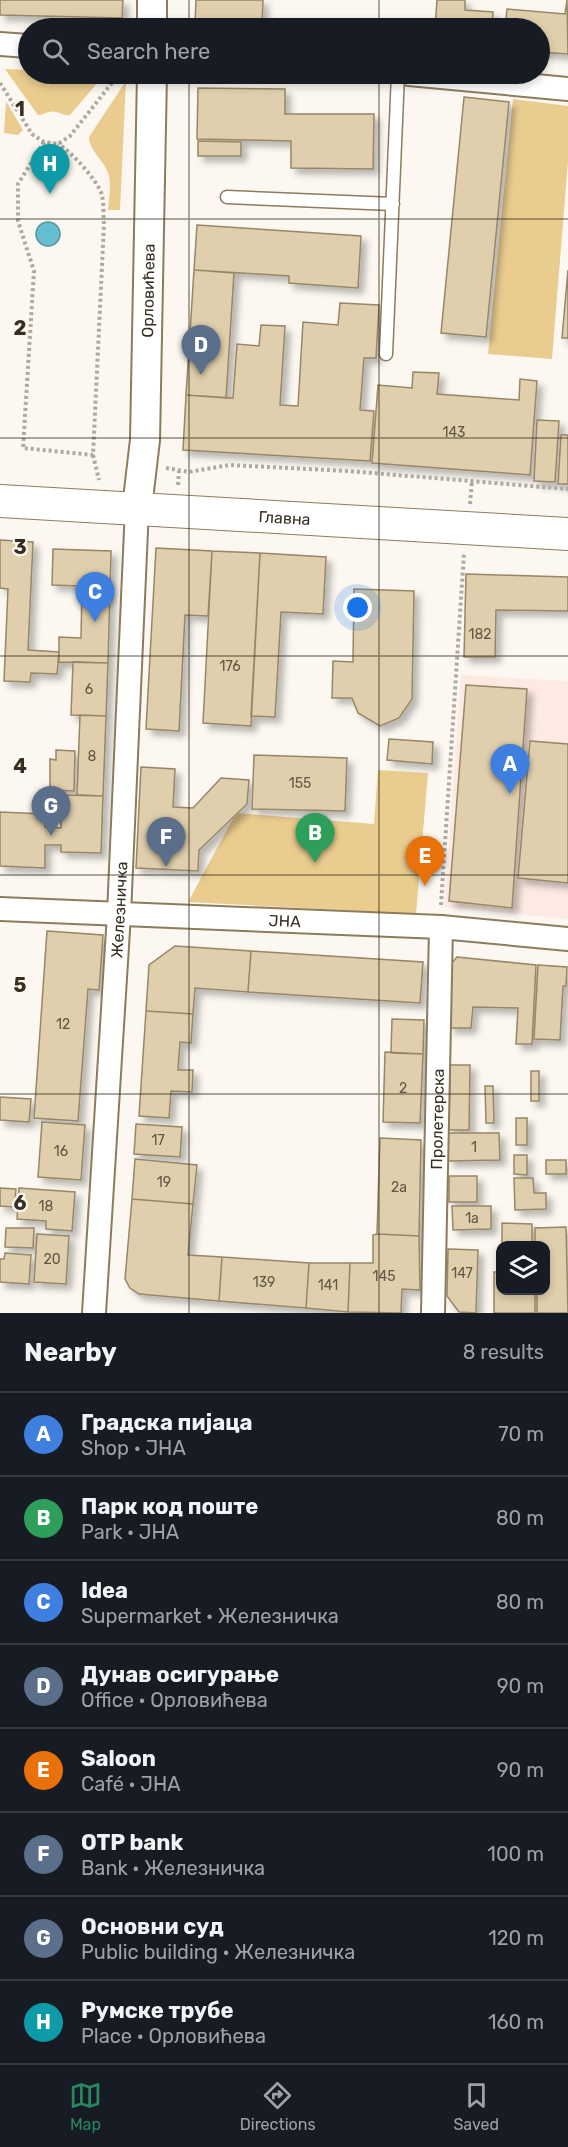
<!DOCTYPE html>
<html lang="en">
<head>
<meta charset="utf-8">
<style>
	body { margin:0; font-family:Rubik,sans-serif; background:#242831; color:#f1f3f6 }
	.controls { position:absolute; right:18px; bottom:18px; display:grid; overflow:hidden; border-radius:12px; box-shadow:0 3px 9px #0003 }
	.controls button { width:54px; height:54px; display:grid; place-items:center; padding:0; border:0; border-bottom:2px solid #363941; background:#171b24; color:#f1f3f6; font:30px sans-serif }
	.you { position:absolute; left:358px; top:608px; width:21px; height:21px; margin:-15px; border:4px solid #fff; border-radius:50%; background:#1a73e8; box-shadow:0 0 0 9px #1a73e833 }
	.badge { display:grid; place-items:center; width:39px; height:39px; border-radius:50%; background:#28875f; color:#fff; font-size:20px; font-weight:700 }
	.pin { position:absolute; translate:-50% -50px; filter:drop-shadow(0 2px 3px #0008) }
	.pin::after { content:''; position:absolute; top:32px; width:21px; height:18px; background:inherit; clip-path:polygon(0 0,100% 0,50% 100%) }
	.list { margin:0; padding:0; list-style:none }
	h2 { display:flex; justify-content:space-between; align-items:center; height:78px; margin:0; padding:0 24px; font-size:26px }
	h2 small { font-size:20px; font-weight:400; color:#9ea1a6 }
	.list li { display:grid; grid-template-columns:39px 1fr auto; gap:18px; align-items:center; box-sizing:border-box; height:84px; padding:0 24px; border-top:2px solid #363941 }
	.list b { display:block; font-size:22px; white-space:nowrap }
	.list p { margin:0; font-size:20px; white-space:nowrap; color:#9ea1a6 }
	.list em { font-size:20px; font-style:normal; color:#9ea1a6 }
	.icon { flex:none; width:33px; height:33px; fill:none; stroke:currentColor; stroke-width:2; stroke-linecap:round; stroke-linejoin:round }
	.map { position:relative; flex:none; width:568px; height:1313px; overflow:hidden }
	.search { position:absolute; background:#171b24; box-shadow:0 3px 9px #0003; left:18px; right:18px; top:18px; height:66px; display:flex; align-items:center; gap:15px; box-sizing:border-box; padding:0 21px; border-radius:33px; color:#9ea1a6; font-size:22px }
	.sheet { height:750px; background:#171b24 }
	nav { display:flex; justify-content:space-around; align-items:center; box-sizing:border-box; height:84px; border-top:2px solid #363941; background:#171b24; font-size:16px; color:#9ea1a6 }
	nav a { display:grid; justify-items:center; gap:3px }
	nav .on { color:#28875f }
	.map>svg:first-child { display:block }
	.commercial { fill:#fdeae2 }
	.green { fill:#eacc8f }
	.water { fill:#64bfd1; stroke:#56949c; stroke-width:1.5 }
	.building { fill:#e0cfac; stroke:#978767; stroke-width:1.5; filter:url(#shadow) }
	.lines { fill:none; stroke-linecap:round; stroke-linejoin:round }
	.service-casing { stroke:#8c7c5c; stroke-width:15 }
	.minor-casing { stroke:#8c7c5c; stroke-width:26 }
	.tertiary-casing { stroke:#8c7c5c; stroke-width:32 }
	.secondary-casing { stroke:#8c7c5c; stroke-width:34 }
	.path { stroke:#afaaa0; stroke-width:4; stroke-dasharray:3 3; stroke-linecap:butt }
	.service { stroke:#fff; stroke-width:12 }
	.minor { stroke:#fff; stroke-width:22 }
	.tertiary { stroke:#fff; stroke-width:28 }
	.secondary { stroke:#fff; stroke-width:32 }
	.grid { fill:none; stroke:#362f21; stroke-width:1.5; stroke-opacity:0.55 }
	.labels { text-anchor:middle; dominant-baseline:central; stroke-width:4.5; stroke-linejoin:round; paint-order:stroke }
	.number-label { font-size:14px; fill:#605744 }
	.street-label { font-size:16px; fill:#362f21; stroke:#fcf8f1 }
	.grid-label { font-size:20px; text-anchor:middle; font-weight:bold; fill:#362f21; stroke:#fcf8f1; stroke-width:4.5; stroke-linejoin:round; paint-order:stroke }
</style>
</head>
<body>
<div class="map">
<svg width="568" height="1313" viewBox="0 0 568 1313">
	<defs>
		<filter id="shadow"><feDropShadow dx="5.5" dy="5.5" stdDeviation="3" flood-color="#0004"/></filter>
	</defs>
	<rect width="100%" height="100%" fill="#fcf8f1"/>
	<!-- commercial -->
	<path class="commercial" d="M461,675L568,681V919L444,907Z"/>
	<!-- green -->
	<path class="green" d="M5,69L28,70V74H105L70,115C63,116 62,113 56,112C49,110 45,115 38,115Z
		M126,81L120,210H108C109,199 111,186 109,176C106,162 89,151 89,137Z
		M513,99L568,106V161L552,359L488,354Z
		M6,101L23,130L18,135L4,133Z
		M378,770L428,773L416,914L188,902L236,813L374,824Z"/>
	<!-- water -->
	<path class="water" d="M36 234a12 12 0 1 1 24 0a12 12 0 1 1-24 0Z"/>
	<!-- building -->
	<path class="building" d="M0,0H123L122,18L0,15Z
		M196,0H263L262,26L195,24Z
		M437,0H465V10L493,12L492,28H435Z
		M567,0L568,54L540,52V28H505L507,9L565,14Z
		M198,88L285,89V114H374L373,169L291,168V141L197,139Z
		M464,97L509,102L486,337L441,333Z
		M198,141L241,142V156H198Z
		M197,225L361,236L358,288L289,283V276L194,270Z
		M194,270L234,273L226,398L186,395Z
		M568,270V338H562Z
		M340,303L379,305L376,358H364L360,410L374,411L370,461L183,450L186,395L233,398L237,344L259,346L261,325L285,326L280,405L298,406L303,322L338,325Z
		M413,372L439,373L437,394L519,400L520,379L537,381L530,475L372,463L378,385L412,388Z
		M537,420L559,421L555,482L534,481Z
		M561,435H568V484H558Z
		M0,540L33,542L28,650L59,652L57,674L31,673L30,682L4,681L8,589L0,588Z
		M156,548L212,551L208,616L185,615L179,731L146,729Z
		M53,549L111,551L108,663L59,662V637L81,638L82,586L52,585Z
		M212,551L260,553L251,726L203,723Z
		M260,553L326,557L323,614L281,612L275,717L251,716Z
		M466,574L568,577V611L496,610L495,657H464Z
		M354,589L414,591L412,699L399,718L380,726L358,713L352,698H332L333,661L353,662Z
		M73,662L108,663L106,716L71,715Z
		M466,685L527,689L512,908L449,901Z
		M80,715L106,716L103,796L77,795Z
		M389,739L433,742L432,764L387,760Z
		M530,741L568,744V883L518,878Z
		M56,750L75,751L74,791L50,790V759L56,760Z
		M254,755L347,758L345,811L252,809Z
		M141,767L175,769L173,807L193,808L221,778L249,780L247,804L199,850L198,871L136,868Z
		M61,795L103,796L101,853L61,852V845H45V868L0,866V812L45,814V827L61,828Z
		M47,931L103,935L99,990L88,989L78,1121L34,1118Z
		M175,946L251,951L248,992L195,988L193,1014L146,1011L149,965Z
		M251,951L423,962L420,1003L248,992Z
		M457,957L536,965L532,1044H516L518,1008L473,1007L471,1028H449L450,965Z
		M538,965L567,967L566,986H563L560,1040L534,1039Z
		M146,1011L193,1014L191,1043L180,1042L178,1070H193L192,1092L171,1091L169,1118L139,1116Z
		M392,1019L424,1020L423,1054L391,1053Z
		M385,1052L423,1054L420,1123L383,1122Z
		M450,1065H470L469,1130H449Z
		M531,1071H539V1101H531Z
		M485,1086H493L494,1123H486Z
		M0,1097L31,1099L29,1122L0,1120Z
		M516,1118H527V1145H516Z
		M42,1122L85,1125L81,1180L38,1177Z
		M136,1124L182,1127L180,1157L134,1154Z
		M448,1133H499L500,1160L448,1161Z
		M380,1138L421,1140L419,1236L377,1234Z
		M514,1155H527V1175L514,1174Z
		M135,1159L197,1165L193,1204L132,1199Z
		M546,1160H566V1174H546Z
		M449,1176H477V1202H449Z
		M514,1178H533L534,1193H546V1209L515,1210Z
		M0,1188L16,1189L14,1207L0,1206Z
		M19,1188L75,1192L72,1231L46,1229V1221L17,1219Z
		M132,1199L193,1204L188,1255L222,1257L219,1301L139,1294L130,1288L125,1279Z
		M452,1206H491V1229L453,1230Z
		M502,1223L532,1224V1246H502Z
		M566,1227L568,1313H537V1290H546V1246H535V1228Z
		M6,1228H34L33,1248L5,1247Z
		M37,1234L69,1236L66,1284L34,1282Z
		M377,1234L419,1236L420,1290L402,1289L401,1313L348,1312L350,1263H373V1235Z
		M448,1249L478,1250L476,1313L459,1312L447,1296Z
		M5,1253L31,1255L29,1284L0,1282V1259H4Z
		M222,1257L309,1263L306,1308L219,1301Z
		M309,1263H350L348,1312L306,1308Z
		M494,1272H500V1290H535V1313H494Z"/>
	<g class="lines">
		<!-- service casing -->
		<g class="service-casing">
			<path id="service" d="M227,197L393,204
				M386,354L398,74"/>
		</g>
		<!-- minor casing -->
		<g class="minor-casing">
			<g id="minor">
				<path d="M0,44L28,46"/>
				<path d="M409,74L568,89"/>
				<path id="s1" d="M0,909L441,927L568,939"/>
				<path id="s2" d="M94,1313L119,914L137,508"/>
				<path id="s3" d="M433,1313L441,927"/>
			</g>
		</g>
		<!-- tertiary casing -->
		<g class="tertiary-casing">
			<g id="tertiary">
				<path d="M152,0V28"/>
				<path id="s4" d="M137,508L145,440L152,74"/>
			</g>
		</g>
		<!-- secondary casing -->
		<g class="secondary-casing">
			<g id="secondary">
				<path id="s5" d="M0,501L568,534"/>
			</g>
		</g>
		<!-- path -->
		<path class="path" d="M0,83L32,134L44,142L58,144L70,136L119,74
			M44,142L18,184V221L34,271L23,448L93,455L104,224C103,215 104,204 102,195C98,181 71,151 58,144
			M93,455L99,480
			M166,468L189,472L229,465L348,471L568,489
			M178,485L179,471
			M470,504L472,481
			M441,905L464,553"/>
		<!-- service -->
		<use href="#service" class="service"/>
		<!-- minor -->
		<use href="#minor" class="minor"/>
		<!-- tertiary -->
		<use href="#tertiary" class="tertiary"/>
		<!-- secondary -->
		<use href="#secondary" class="secondary"/>
	</g>
	<!-- grid -->
	<path class="grid" d="M189,0V28M379,0V28M189,74V1313M379,74V1313M0,219H568M0,438H568M0,656H568M0,875H568M0,1094H568"/>
	<g class="labels">
		<!-- number labels -->
		<g class="number-label">
			<text x="454" y="432">143</text>
			<text x="480" y="634">182</text>
			<text x="230" y="666">176</text>
			<text x="89" y="689">6</text>
			<text x="92" y="756">8</text>
			<text x="300" y="783">155</text>
			<text x="63" y="1024">12</text>
			<text x="403" y="1088">2</text>
			<text x="158" y="1140">17</text>
			<text x="474" y="1147">1</text>
			<text x="61" y="1151">16</text>
			<text x="164" y="1182">19</text>
			<text x="399" y="1187">2a</text>
			<text x="46" y="1206">18</text>
			<text x="472" y="1218">1a</text>
			<text x="52" y="1259">20</text>
			<text x="462" y="1273">147</text>
			<text x="384" y="1276">145</text>
			<text x="264" y="1282">139</text>
			<text x="328" y="1285">141</text>
		</g>
		<!-- street labels -->
		<g class="street-label">
			<text stroke="none"><textPath href="#s4" startOffset="218">Орловићева</textPath></text>
			<text stroke="none"><textPath href="#s5" startOffset="285">Главна</textPath></text>
			<text stroke="none"><textPath href="#s2" startOffset="404">Железничка</textPath></text>
			<text stroke="none"><textPath href="#s1" startOffset="285">ЈНА</textPath></text>
			<text stroke="none"><textPath href="#s3" startOffset="194">Пролетерска</textPath></text>
		</g>
	</g>
	<g class="grid-label">
		<text x="20" y="116">1</text>
		<text x="20" y="335">2</text>
		<text x="20" y="554">3</text>
		<text x="20" y="773">4</text>
		<text x="20" y="992">5</text>
		<text x="20" y="1210">6</text>
	</g>
</svg>
<div class="controls">
<button><svg class="icon" aria-label="layers" viewBox="0 0 24 24"><path d="M12 4l9 5-9 5-9-5zM3 14l9 5 9-5"/></svg></button>
</div>
<div class="you"></div>
<div class="pin badge" style="left:510px;top:794px;background:#3f7fe0">A</div>
<div class="pin badge" style="left:315px;top:863px;background:#2e9e5b">B</div>
<div class="pin badge" style="left:95px;top:622px;background:#3f7fe0">C</div>
<div class="pin badge" style="left:201px;top:375px;background:#5c6f8a">D</div>
<div class="pin badge" style="left:425px;top:886px;background:#e8710a">E</div>
<div class="pin badge" style="left:166px;top:867px;background:#5c6f8a">F</div>
<div class="pin badge" style="left:51px;top:836px;background:#5c6f8a">G</div>
<div class="pin badge" style="left:50px;top:194px;background:#0f9aa8">H</div>
<div class="search"><svg class="icon" aria-label="search" viewBox="0 0 24 24"><circle cx="10" cy="10" r="6"/><path d="M15 15l6 6"/></svg>Search here</div>
</div>
<section class="sheet">
<h2>Nearby<small>8 results</small></h2>
<ul class="list">
<li><span class="badge" style="background:#3f7fe0">A</span><div><b>Градска пијаца</b><p>Shop · ЈНА</p></div><em>70 m</em></li>
<li><span class="badge" style="background:#2e9e5b">B</span><div><b>Парк код поште</b><p>Park · ЈНА</p></div><em>80 m</em></li>
<li><span class="badge" style="background:#3f7fe0">C</span><div><b>Idea</b><p>Supermarket · Железничка</p></div><em>80 m</em></li>
<li><span class="badge" style="background:#5c6f8a">D</span><div><b>Дунав осигурање</b><p>Office · Орловићева</p></div><em>90 m</em></li>
<li><span class="badge" style="background:#e8710a">E</span><div><b>Saloon</b><p>Café · ЈНА</p></div><em>90 m</em></li>
<li><span class="badge" style="background:#5c6f8a">F</span><div><b>OTP bank</b><p>Bank · Железничка</p></div><em>100 m</em></li>
<li><span class="badge" style="background:#5c6f8a">G</span><div><b>Основни суд</b><p>Public building · Железничка</p></div><em>120 m</em></li>
<li><span class="badge" style="background:#0f9aa8">H</span><div><b>Румске трубе</b><p>Place · Орловићева</p></div><em>160 m</em></li>
</ul>
</section>
<nav>
<a class="on"><svg class="icon" aria-label="map" viewBox="0 0 24 24"><path d="M3 6l6-2 6 2 6-2v14l-6 2-6-2-6 2zM9 4v14M15 6v14"/></svg>Map</a>
<a><svg class="icon" aria-label="directions" viewBox="0 0 24 24"><path d="M12 3l9 9-9 9-9-9zM9 14v-3h6M13 9l2 2-2 2"/></svg>Directions</a>
<a><svg class="icon" aria-label="saved" viewBox="0 0 24 24"><path d="M7 4h10v16l-5-4-5 4z"/></svg>Saved</a>
</nav>
</body>
</html>
